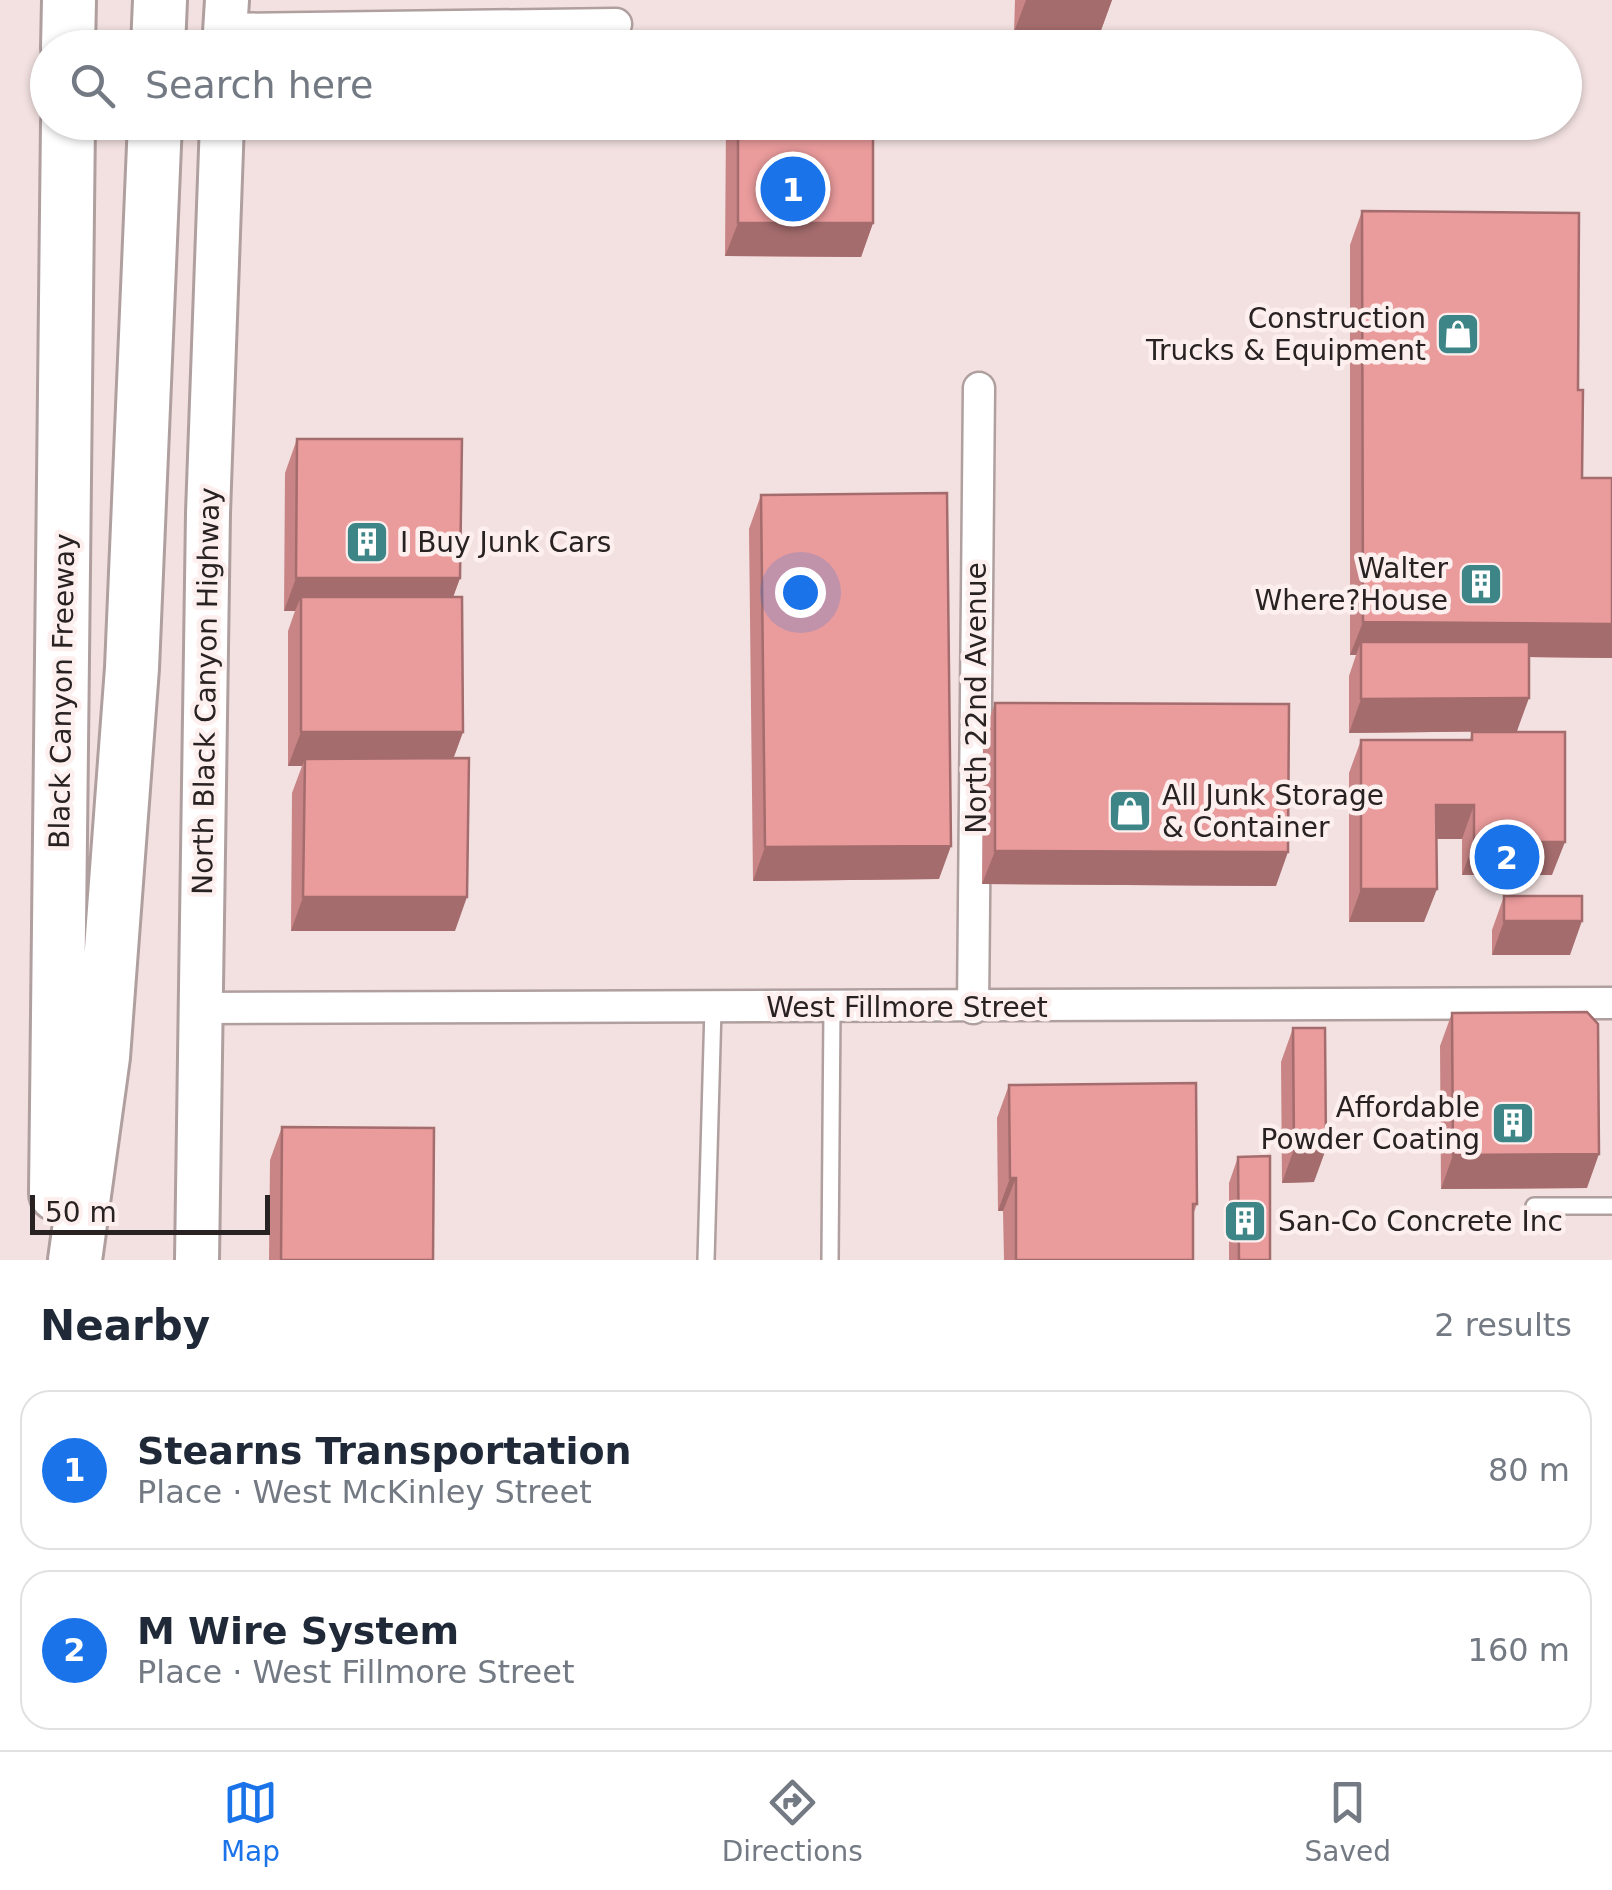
<!DOCTYPE html>
<html lang="en">
<head>
<meta charset="utf-8">
<style>
	body { margin:0; font-family:"DejaVu Sans",sans-serif; background:#f2f2f3; color:#1f2937 }
	.scale { position:absolute; left:30px; bottom:25px; width:240px; box-sizing:border-box; padding-left:10px; border:5px solid #282222; border-top:0; font-size:28px; line-height:35px; white-space:nowrap; color:#282222; -webkit-text-stroke:8px #feefef; paint-order:stroke }
	.you { position:absolute; left:800px; top:592px; width:35px; height:35px; margin:-25px; border:8px solid #fff; border-radius:50%; background:#1a73e8; box-shadow:0 0 0 15px #1a73e833 }
	.badge { display:grid; place-items:center; width:65px; height:65px; border-radius:50%; background:#1a73e8; color:#fff; font-size:32px; font-weight:700 }
	.pin { position:absolute; translate:-50% -50%; border:5px solid #fff; box-shadow:0 2px 10px #0006 }
	.list { margin:0; padding:0; list-style:none }
	h2 { display:flex; justify-content:space-between; align-items:center; height:130px; margin:0; padding:0 40px; font-size:42px }
	h2 small { font-size:32px; font-weight:400; color:#747a83 }
	.list li { display:grid; grid-template-columns:65px 1fr auto; gap:30px; align-items:center; box-sizing:border-box; height:160px; margin:0 20px 20px; padding:0 20px; border:2px solid #e0e1e3; border-radius:30px }
	.list b { display:block; font-size:38px; white-space:nowrap }
	.list p { margin:0; font-size:32px; white-space:nowrap; color:#747a83 }
	.list em { font-size:32px; font-style:normal; color:#747a83 }
	.icon { flex:none; width:55px; height:55px; fill:none; stroke:currentColor; stroke-width:2; stroke-linecap:round; stroke-linejoin:round }
	.map { position:relative; flex:none; width:1612px; height:1260px; overflow:hidden }
	.search { position:absolute; background:#fff; box-shadow:0 2px 8px #0004; left:30px; right:30px; top:30px; height:110px; display:flex; align-items:center; gap:25px; box-sizing:border-box; padding:0 35px; border-radius:55px; color:#747a83; font-size:38px }
	.sheet { height:490px; background:#fff }
	nav { display:flex; justify-content:space-around; align-items:center; box-sizing:border-box; height:140px; border-top:2px solid #e0e1e3; background:#fff; font-size:28px; color:#747a83 }
	nav a { display:grid; justify-items:center; gap:5px }
	nav .on { color:#1a73e8 }
	.map>svg:first-child { display:block }
	.lines { fill:none; stroke-linecap:round; stroke-linejoin:round }
	.lane-casing { stroke:#b09f9f; stroke-width:20 }
	.street-casing { stroke:#b09f9f; stroke-width:35 }
	.secondary-casing { stroke:#b09f9f; stroke-width:48 }
	.highway-casing { stroke:#b09f9f; stroke-width:58 }
	.lane { stroke:#fff; stroke-width:15 }
	.street { stroke:#fff; stroke-width:30 }
	.secondary { stroke:#fff; stroke-width:42 }
	.highway { stroke:#fff; stroke-width:52 }
	.wall { fill:#c98586 }
	.shaded-wall { fill:#a46c6d }
	.building { fill:#ea9b9c; stroke:#a46c6d; stroke-width:2.5 }
	.labels { text-anchor:middle; dominant-baseline:central; stroke-width:9; stroke-linejoin:round; paint-order:stroke }
	.poi-label { font-size:28px; fill:#282222; stroke:#feefef; text-anchor:end }
	.street-label { font-size:28px; fill:#282222; stroke:#feefef }
</style>
</head>
<body>
<div class="map">
<svg width="1612" height="1260" viewBox="0 0 1612 1260">
	<rect width="100%" height="100%" fill="#f3e1e1"/>
	<g class="lines">
		<!-- lane casing -->
		<g class="lane-casing">
			<path id="lane" d="M1534,1206H1612
				M706,1260L713,1008
				M830,1260L832,1008"/>
		</g>
		<!-- street casing -->
		<g class="street-casing">
			<path id="street" d="M225,29L616,24
				M201,1008L1612,1003
				M973,1008L979,388"/>
		</g>
		<!-- secondary casing -->
		<g class="secondary-casing">
			<path id="secondary" d="M224,48L227,0
				M197,1260L208,513L222,122"/>
		</g>
		<!-- highway casing -->
		<g class="highway-casing">
			<path id="highway" d="M68,48L69,0
				M158,48L160,0
				M56,1194L68,122
				M75,1260L103,1057L132,668L155,122"/>
		</g>
		<!-- lane -->
		<use href="#lane" class="lane"/>
		<!-- street -->
		<use href="#street" class="street"/>
		<!-- secondary -->
		<use href="#secondary" class="secondary"/>
		<!-- highway -->
		<use href="#highway" class="highway"/>
	</g>
	<!-- wall -->
	<path class="wall" d="M1015,0H1112L1100,33L1014,32Z
		M726,122H873V223L861,257L725,256Z
		M1362,211L1578,390L1582,478H1612V658L1529,657L1517,731L1349,733V676L1356,655H1350V245Z
		M297,439L460,578L453,597L463,732L453,759L455,931H291L292,793L302,766H288V631L295,611H284L285,473Z
		M761,495L939,879L753,881L749,529Z
		M995,703L1276,886L982,884L983,736Z
		M1472,732L1552,875H1462V839H1436L1424,922H1349V773L1361,740H1470Z
		M1504,896L1570,955H1492V930Z
		M1452,1013L1587,1188L1441,1189L1440,1046Z
		M1293,1028L1314,1182L1282,1183L1281,1062Z
		M1009,1085L1197,1204L1193,1215V1260H1004L1003,1211H998L997,1118Z
		M282,1127L433,1260H269L270,1160Z
		M1238,1157L1270,1260H1229V1183Z"/>
	<!-- shaded-wall -->
	<path class="shaded-wall" d="M1026,0H1112L1100,33L1014,32Z
		M738,223H873L861,257L725,256Z
		M296,578H460L448,611L301,597L295,611H284Z
		M1363,622L1612,624V658L1361,655V642L1356,655H1350Z
		M1529,698L1517,731L1349,733L1361,699Z
		M301,732H463L451,765L305,759L302,766H288Z
		M1436,805H1474L1462,839H1424Z
		M1474,842H1565L1552,875H1462Z
		M951,846L939,879L753,881L765,847Z
		M995,851L1288,852L1276,886L982,884Z
		M1361,889H1437L1424,922H1349Z
		M303,897H467L455,931H291Z
		M1504,921H1582L1570,955H1492Z
		M1294,1149H1326L1314,1182L1282,1183Z
		M1599,1154L1587,1188L1441,1189L1453,1155Z
		M1010,1178H1016L1003,1211H998Z"/>
	<!-- building -->
	<path class="building" d="M738,122H873V223H738Z
		M1362,211L1579,213L1578,390H1583L1582,478H1612V624L1363,622Z
		M297,439H462L460,578H296Z
		M947,493L951,846L765,847L761,495Z
		M301,597H462L463,732H301Z
		M1361,642H1529V698L1361,699Z
		M995,703L1289,704L1288,852L995,851Z
		M1472,732H1565V842H1474V805H1436L1437,889H1361V740H1472Z
		M469,758L467,897H303L305,759Z
		M1504,896H1582V921H1504Z
		M1587,1012L1598,1024L1599,1154L1453,1155L1452,1013Z
		M1293,1028H1325L1326,1149H1294Z
		M1196,1083L1197,1204H1193V1260H1016V1178H1010L1009,1085Z
		M282,1127L434,1128L433,1260H281Z
		M1270,1156V1260H1239L1238,1157Z"/>
	<!-- icons -->
	<defs>
		<g id="shop-square" transform="scale(2.25)"><rect x="-9" y="-9" width="18" height="18" rx="4" fill="#3d8587" stroke="#feefef"/><path d="M-5-2.5h2.3a2.7 3.5 0 0 1 5.4 0H5L5.5 6h-11ZM-1.5-2.5h3a1.5 2.3 0 0 0-3 0Z" fill="#fff"/></g>
		<g id="building-square" transform="scale(2.25)"><rect x="-9" y="-9" width="18" height="18" rx="4" fill="#3d8587" stroke="#feefef"/><path d="M-4-6H4V6H1V3H-1V6H-4ZM-2.5-4.3h1.7v1.8h-1.7ZM.8-4.3h1.7v1.8H.8ZM-2.5-1h1.7V.8h-1.7ZM.8-1h1.7V.8H.8Z" fill="#fff"/></g>
	</defs>
	<g fill-rule="evenodd">
		<use href="#shop-square" x="1458" y="334"/>
		<use href="#building-square" x="367" y="542"/>
		<use href="#building-square" x="1481" y="584"/>
		<use href="#shop-square" x="1130" y="811"/>
		<use href="#building-square" x="1513" y="1123"/>
		<use href="#building-square" x="1245" y="1221"/>
	</g>
	<g class="labels">
		<!-- poi labels -->
		<g class="poi-label">
			<text x="1426" y="318">Construction<tspan x="1426" dy="32">Trucks &amp; Equipment</tspan></text>
			<text x="400" y="542" text-anchor="start">I Buy Junk Cars</text>
			<text x="1448" y="568">Walter<tspan x="1448" dy="32">Where?House</tspan></text>
			<text x="1162" y="795" text-anchor="start">All Junk Storage<tspan x="1162" dy="32">&amp; Container</tspan></text>
			<text x="1480" y="1107">Affordable<tspan x="1480" dy="32">Powder Coating</tspan></text>
			<text x="1278" y="1221" text-anchor="start">San-Co Concrete Inc</text>
		</g>
		<!-- street labels -->
		<g class="street-label">
			<text transform="translate(62 691) rotate(-89)">Black Canyon Freeway</text>
			<text transform="translate(206 691) rotate(-89)">North Black Canyon Highway</text>
			<text transform="translate(976 698) rotate(-90)">North 22nd Avenue</text>
			<text x="907" y="1007">West Fillmore Street</text>
		</g>
	</g>
</svg>
<div class="scale">50 m</div>
<div class="you"></div>
<div class="pin badge" style="left:793px;top:189px">1</div>
<div class="pin badge" style="left:1507px;top:857px">2</div>
<div class="search"><svg class="icon" aria-label="search" viewBox="0 0 24 24"><circle cx="10" cy="10" r="6"/><path d="M15 15l6 6"/></svg>Search here</div>
</div>
<section class="sheet">
<h2>Nearby<small>2 results</small></h2>
<ul class="list">
<li><span class="badge">1</span><div><b>Stearns Transportation</b><p>Place · West McKinley Street</p></div><em>80 m</em></li>
<li><span class="badge">2</span><div><b>M Wire System</b><p>Place · West Fillmore Street</p></div><em>160 m</em></li>
</ul>
</section>
<nav>
<a class="on"><svg class="icon" aria-label="map" viewBox="0 0 24 24"><path d="M3 6l6-2 6 2 6-2v14l-6 2-6-2-6 2zM9 4v14M15 6v14"/></svg>Map</a>
<a><svg class="icon" aria-label="directions" viewBox="0 0 24 24"><path d="M12 3l9 9-9 9-9-9zM9 14v-3h6M13 9l2 2-2 2"/></svg>Directions</a>
<a><svg class="icon" aria-label="saved" viewBox="0 0 24 24"><path d="M7 4h10v16l-5-4-5 4z"/></svg>Saved</a>
</nav>
</body>
</html>
